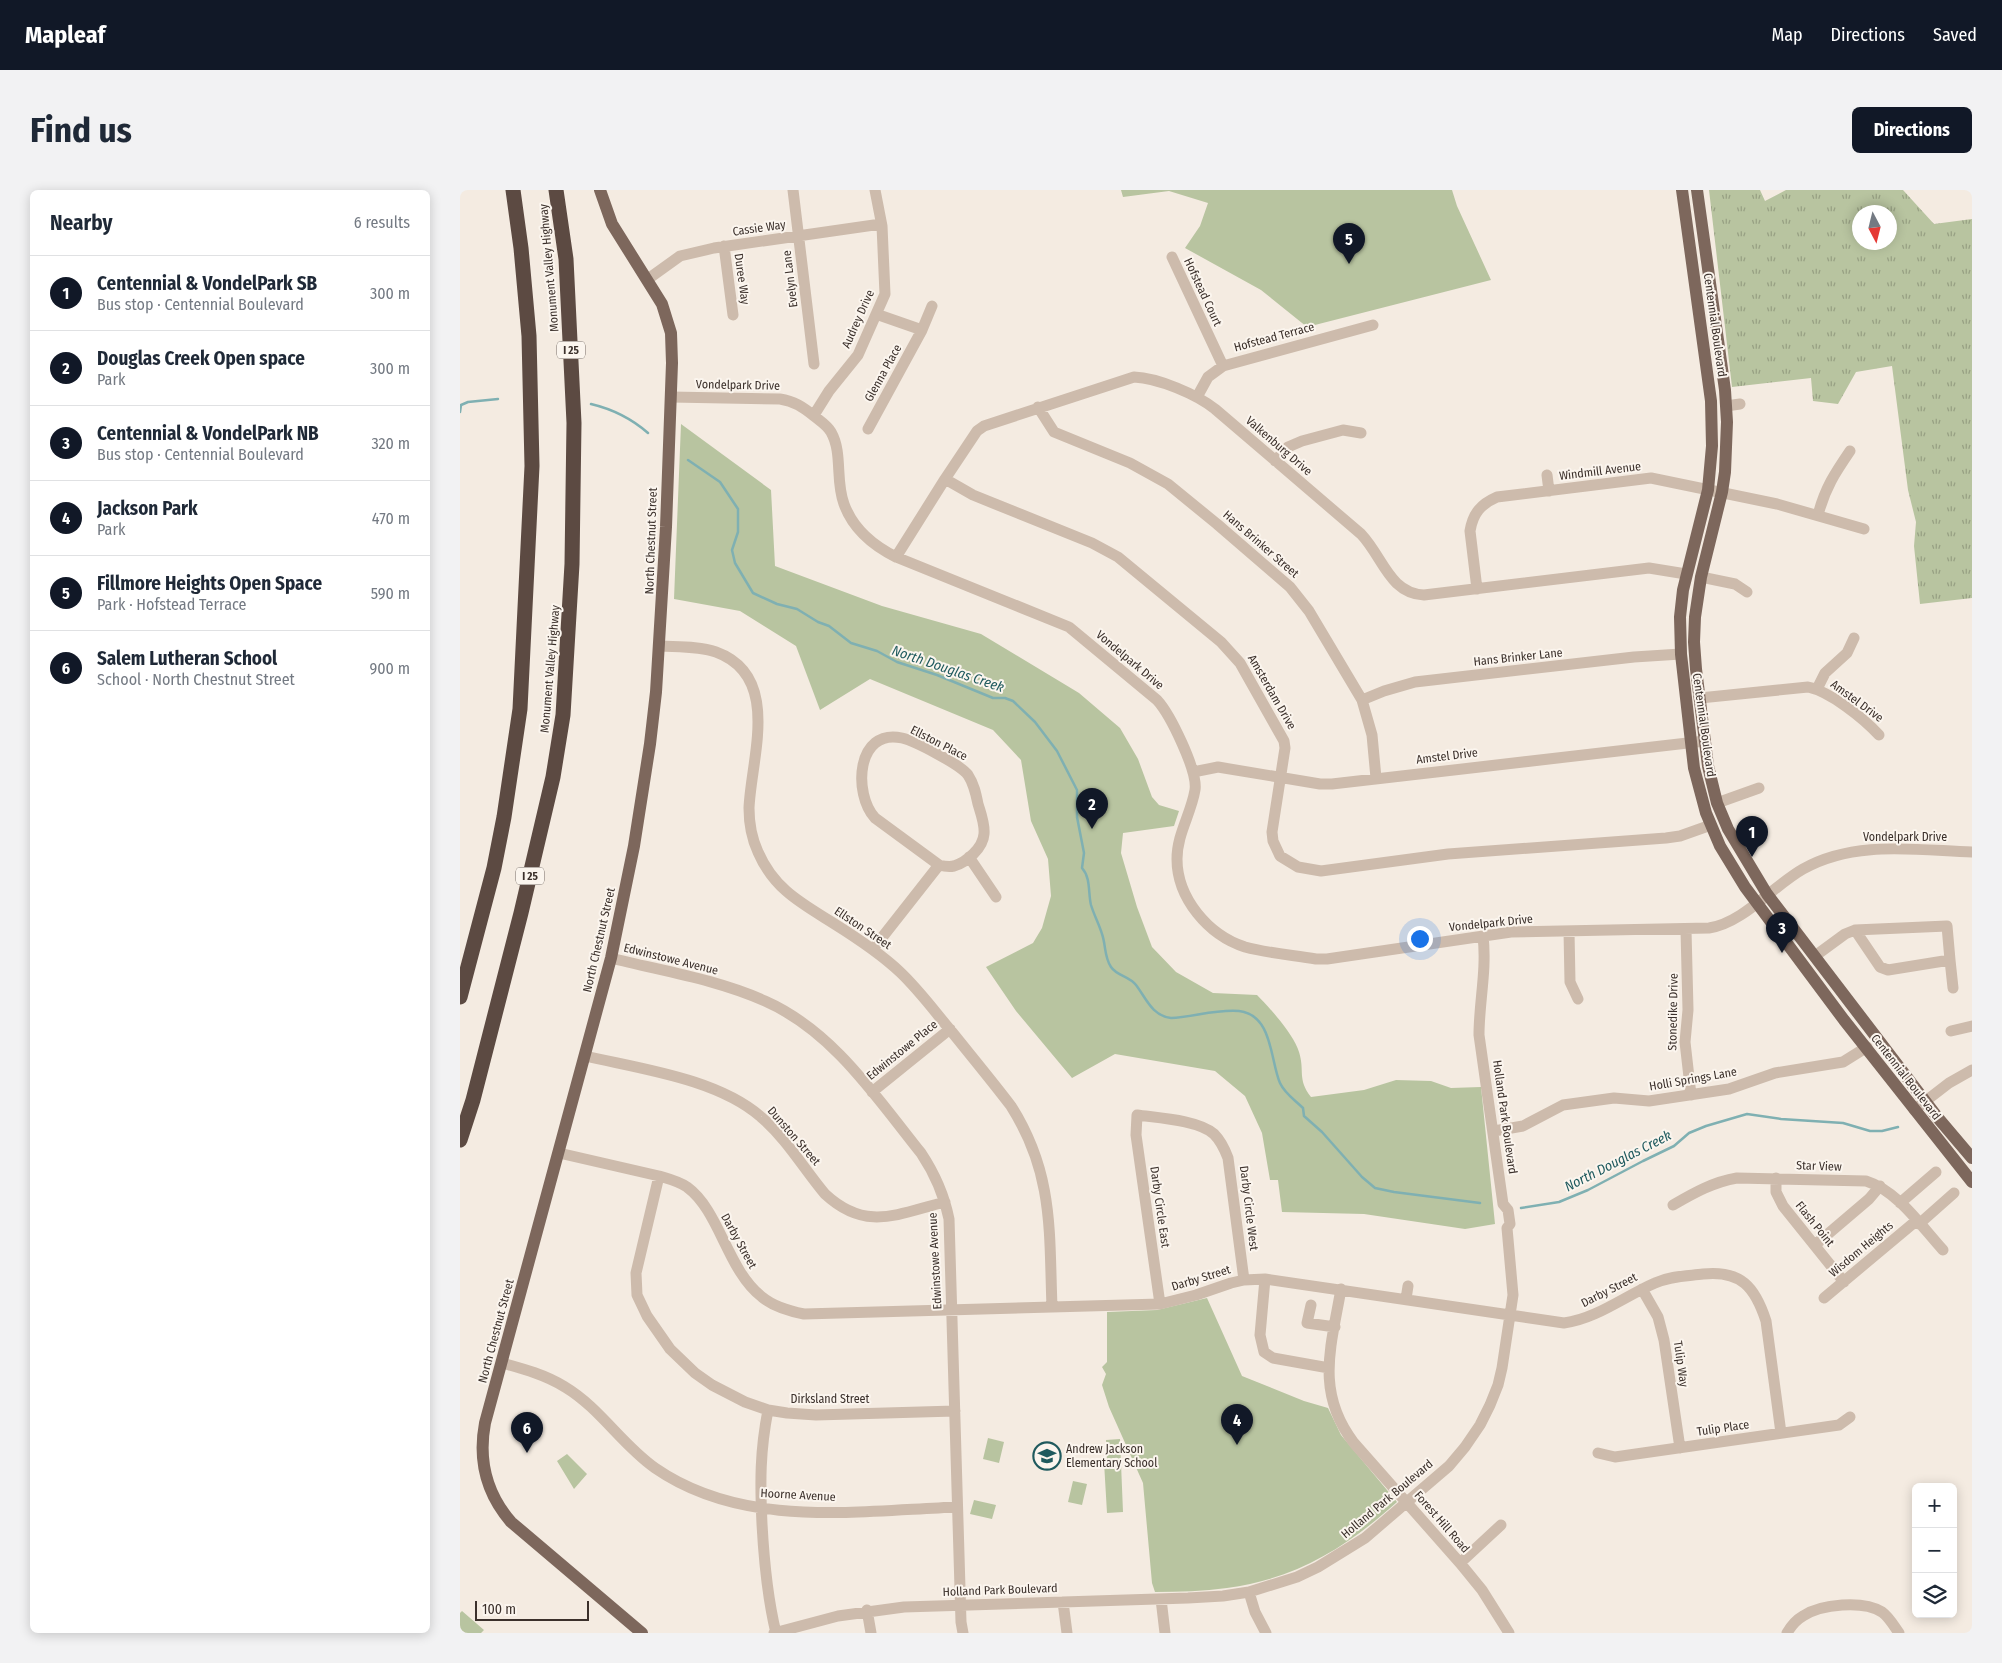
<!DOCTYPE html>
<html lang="en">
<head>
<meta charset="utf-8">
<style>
	body { margin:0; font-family:"Fira Sans Condensed",sans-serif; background:#f2f2f3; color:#1f2937 }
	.controls { position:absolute; right:15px; bottom:15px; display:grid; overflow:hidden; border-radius:8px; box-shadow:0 2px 12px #0003 }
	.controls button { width:45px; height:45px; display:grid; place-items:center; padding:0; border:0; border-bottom:1px solid #e0e1e3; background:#fff; color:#1f2937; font:25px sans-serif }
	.compass { position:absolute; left:1392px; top:15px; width:45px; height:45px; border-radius:50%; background:#fff; box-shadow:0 2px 12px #0003; rotate:173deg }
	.scale { position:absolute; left:15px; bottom:12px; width:114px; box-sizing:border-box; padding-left:5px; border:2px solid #3b302b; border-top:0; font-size:14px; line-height:18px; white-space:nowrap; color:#3b302b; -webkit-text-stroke:4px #fbf5ee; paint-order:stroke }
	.you { position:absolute; left:959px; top:748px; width:18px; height:18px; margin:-12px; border:4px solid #fff; border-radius:50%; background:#1a73e8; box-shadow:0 0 0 8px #1a73e833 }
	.badge { display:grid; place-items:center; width:32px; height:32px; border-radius:50%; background:#111827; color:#fff; font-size:16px; font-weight:700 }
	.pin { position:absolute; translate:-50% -41px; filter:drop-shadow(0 1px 2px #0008) }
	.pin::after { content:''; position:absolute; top:26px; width:18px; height:15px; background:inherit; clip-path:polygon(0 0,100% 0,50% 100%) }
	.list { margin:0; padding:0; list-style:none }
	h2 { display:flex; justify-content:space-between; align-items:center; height:65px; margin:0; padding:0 20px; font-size:21px }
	h2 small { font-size:16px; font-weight:400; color:#747a83 }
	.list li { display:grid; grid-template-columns:32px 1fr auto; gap:15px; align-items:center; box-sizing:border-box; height:75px; padding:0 20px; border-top:1px solid #e0e1e3 }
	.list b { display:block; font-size:19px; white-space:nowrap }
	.list p { margin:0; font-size:16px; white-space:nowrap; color:#747a83 }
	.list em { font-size:16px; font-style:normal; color:#747a83 }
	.icon { flex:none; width:28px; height:28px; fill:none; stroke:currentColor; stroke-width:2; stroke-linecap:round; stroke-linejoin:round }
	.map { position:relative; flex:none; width:1512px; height:1443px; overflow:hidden; border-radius:8px }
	header { display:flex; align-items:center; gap:30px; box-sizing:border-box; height:70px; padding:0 25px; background:#111827; color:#fff }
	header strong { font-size:24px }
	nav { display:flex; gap:28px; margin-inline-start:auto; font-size:18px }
	.intro { display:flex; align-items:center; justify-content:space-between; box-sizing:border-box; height:120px; padding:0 30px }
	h1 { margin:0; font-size:35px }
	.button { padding:12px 22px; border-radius:8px; background:#111827; color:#fff; font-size:18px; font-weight:700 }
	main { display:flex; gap:30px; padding:0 30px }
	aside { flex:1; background:#fff; border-radius:8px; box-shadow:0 2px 12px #0003 }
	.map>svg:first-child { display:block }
	.grass { fill:url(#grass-tufts); fill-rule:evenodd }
	.park { fill:#b8c4a0 }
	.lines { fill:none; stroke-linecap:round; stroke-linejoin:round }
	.stream { stroke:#7fb0b2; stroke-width:2.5 }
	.minor { stroke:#cdbbac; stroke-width:11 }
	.major { stroke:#7d675c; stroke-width:12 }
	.highway { stroke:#5c4a42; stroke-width:15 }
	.labels { text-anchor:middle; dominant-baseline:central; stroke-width:4; stroke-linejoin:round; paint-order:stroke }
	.shield { fill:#fbf5ee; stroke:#756b66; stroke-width:1 }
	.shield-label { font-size:11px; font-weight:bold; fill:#3b302b }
	.street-label { font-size:12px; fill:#3b302b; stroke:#fbf5ee }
	.poi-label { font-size:12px; fill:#3b302b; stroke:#fbf5ee; text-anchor:start }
	.water-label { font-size:14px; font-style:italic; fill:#1f5a5e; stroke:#fbf5ee }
</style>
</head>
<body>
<header>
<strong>Mapleaf</strong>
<nav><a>Map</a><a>Directions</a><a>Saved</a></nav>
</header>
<div class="intro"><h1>Find us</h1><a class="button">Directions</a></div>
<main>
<aside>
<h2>Nearby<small>6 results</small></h2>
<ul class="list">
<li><span class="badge">1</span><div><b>Centennial &amp; VondelPark SB</b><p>Bus stop · Centennial Boulevard</p></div><em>300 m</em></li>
<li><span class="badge">2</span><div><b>Douglas Creek Open space</b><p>Park</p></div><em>300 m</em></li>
<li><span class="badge">3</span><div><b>Centennial &amp; VondelPark NB</b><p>Bus stop · Centennial Boulevard</p></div><em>320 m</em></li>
<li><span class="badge">4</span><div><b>Jackson Park</b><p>Park</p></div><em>470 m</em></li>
<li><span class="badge">5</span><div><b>Fillmore Heights Open Space</b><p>Park · Hofstead Terrace</p></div><em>590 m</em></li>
<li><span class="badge">6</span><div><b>Salem Lutheran School</b><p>School · North Chestnut Street</p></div><em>900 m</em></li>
</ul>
</aside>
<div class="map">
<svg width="1512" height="1443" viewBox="0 0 1512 1443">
	<defs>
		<pattern id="grass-tufts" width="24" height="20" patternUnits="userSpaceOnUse" patternTransform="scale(1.25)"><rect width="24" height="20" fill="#b8c4a0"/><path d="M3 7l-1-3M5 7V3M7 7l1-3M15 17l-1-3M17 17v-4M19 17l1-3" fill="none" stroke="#97a083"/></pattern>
	</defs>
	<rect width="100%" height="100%" fill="#f4ebe1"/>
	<!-- grass -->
	<path class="grass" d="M1249,0H1300L1305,11L1326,0H1443L1474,34L1512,29V408L1460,414L1454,356L1456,332L1448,300L1432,176L1396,182L1378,214L1353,211L1351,188L1272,197ZM1400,22H1430V52H1400Z"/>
	<!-- park -->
	<path class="park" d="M661,0H992L997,16L1031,90L847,137L801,100L725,58L740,36L748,13L709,1L663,7Z
		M221,234L311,300L315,376L422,416L521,444L619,503L660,538L678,569L692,607L699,615L719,621L714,636L663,643L661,663L677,717L692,757L716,782L753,803L797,805C810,818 834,845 839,862C845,881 837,889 851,907L904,900L936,890L971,891L991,898L1021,897L1035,1034L1005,1039L904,1024L822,1022L818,990H810L802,943L785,906L755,881L655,864L612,888L556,821L526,777L573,753L582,738L591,706L588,669L571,631L561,570L533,540L410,489L360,520L336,456L280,421L214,409Z
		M747,1108L782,1186L844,1211L868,1218L881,1245L937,1312C887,1357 836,1389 767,1398C744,1401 719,1402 695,1402L692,1393L683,1293L649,1217L642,1195L646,1184L642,1177L647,1172V1122L697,1120Z
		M528,1248L544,1252L539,1273L523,1269Z
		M660,1249L663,1322L647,1323L644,1272L647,1271L646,1250Z
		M107,1264L127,1284L114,1299L97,1271Z
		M613,1291L627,1294L622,1315L608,1312Z
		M514,1310L536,1315L532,1329L510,1324Z
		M2,1421L24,1440L21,1443H5L0,1439V1423Z"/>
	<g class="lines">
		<!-- stream -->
		<path class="stream" d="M131,214C152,219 172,229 188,243
			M0,222L1,215L8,212L38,209
			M228,270L260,292L278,319V342L272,360L275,373L293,403L317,414L337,419L358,432L369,436L391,453L417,461L437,472L477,485L533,508H545L553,511L575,532L597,561L617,600V627L624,663L622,678C631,688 628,703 631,715C634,725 639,734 642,744C646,755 644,767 651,777C657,786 669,786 676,795C686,808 692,826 711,828C733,827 756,819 779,821C813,825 810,870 820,893C825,904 835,910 843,918L844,926L862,942L902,987L915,998L934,1002L1020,1013
			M1061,1018L1099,1012L1128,1000L1183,971L1214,956L1229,943L1246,936L1287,924L1321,929L1383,933L1410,941H1422L1438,937"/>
		<!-- minor -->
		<path class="minor" d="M333,0L354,174
			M264,56L273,125
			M712,67L763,176
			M188,89L220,66L254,58L421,34
			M416,124L462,140
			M211,207L320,209C334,211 343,217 354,226C360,231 367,235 371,242C383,263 375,291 384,314C393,339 414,356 436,367L609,437L697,510C710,524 738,581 735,600C731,624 717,644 717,669C717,708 748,745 785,757C807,763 832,765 856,769H867L1051,742L1249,738C1283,733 1313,696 1343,679C1394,650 1455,660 1512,662
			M737,207L748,187L763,176L913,135
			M1266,216L1280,214
			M578,217L594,242L670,273L708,294L757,334L830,397L849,421L902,510L912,545L916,588
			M354,225L369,201L398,165L425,104L422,36L415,0
			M408,239L462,140L472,116
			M815,271L828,257L842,251L883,240L901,243
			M1087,285L1089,301
			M485,289L513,305L632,353L658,367L761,452L780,473L824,551L825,558L812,642L813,651L820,666L838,677L861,681L988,664L1206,648L1220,646L1251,635
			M1358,325C1365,298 1375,283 1390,261
			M436,367L485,289L517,241L524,236L674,187C698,188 736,204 755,219L901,344C923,367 929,403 964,405L1189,378L1226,384
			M1241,387L1275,394L1287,402
			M1017,399L1010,341C1013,323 1021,314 1037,307L1191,288L1317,314L1404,339
			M200,456C218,457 239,456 256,462C322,486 291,568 289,618C289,633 292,649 298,662C314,699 341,713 373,733C397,748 420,763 440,782C460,801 475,822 492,842C512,867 532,891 551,916C594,984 589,1041 592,1117
			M1357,499L1365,483L1387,463L1394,448
			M1240,508L1348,497C1371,502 1403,528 1419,545
			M902,510L924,501L955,492L1174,467L1221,464
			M733,582L758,577L860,594H872L1245,551
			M1257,613L1299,598
			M509,667L536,707
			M1487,736L1490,770L1428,780L1420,777L1395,740Z
			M1226,740L1228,820L1225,852L1231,905
			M1109,741L1110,792L1118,809
			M413,759L479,675C483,676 489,677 494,676C507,672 523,658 524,644C525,634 521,624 518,614C516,604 514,594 508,585C501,575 455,551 442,548C396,538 393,604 415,628L479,675
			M1355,766L1385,744L1395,740
			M151,768C202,781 256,789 305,811C373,841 416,907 461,963C475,984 484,1004 489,1029L501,1432L503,1443
			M1490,770L1493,798
			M1491,841L1512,836
			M125,866C181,879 258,889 301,927C326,948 344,979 365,1004C406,1042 437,1024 485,1012
			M412,902L490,839
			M1454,920L1489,893L1512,880
			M1034,941L1063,936L1103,915L1154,908L1189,911L1269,899L1315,883L1383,872L1407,857
			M99,963L199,986C209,989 218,991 227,997C260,1021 267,1080 302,1107C314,1117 329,1121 344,1124L700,1114L736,1105L771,1093L784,1090L805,1089L1104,1133C1136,1129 1165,1106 1195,1093C1210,1086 1227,1086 1243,1084C1281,1080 1295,1097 1306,1131L1321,1243
			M199,986L176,1083L177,1105L187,1126L210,1159L235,1183L252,1195L285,1212L308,1220L327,1223L356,1225L495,1221
			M1316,988V1002L1323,1016L1384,1092
			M1440,1013L1476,982
			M1213,1015C1234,1003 1253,992 1277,988L1406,991C1438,1001 1461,1036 1483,1060
			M1459,1034L1494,1003
			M1355,1055L1409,1009L1420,996
			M805,1089L800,1145L804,1162L813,1168L869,1178
			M881,1099C871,1157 855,1202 894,1253L1000,1373L1022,1400L1049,1443
			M1182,1099L1198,1127L1204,1150L1220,1258
			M1364,1108L1456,1031
			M946,1109L948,1096
			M700,1114L676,945L677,925C698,928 738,930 754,944C761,951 765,960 768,968L784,1090
			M851,1115L847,1133L875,1137
			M42,1173C64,1179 86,1185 105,1197C140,1218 162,1255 195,1278C283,1339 397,1321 497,1317
			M308,1220C300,1261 300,1292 302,1334C304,1371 307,1406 316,1443
			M1138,1263L1155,1267L1379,1235L1390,1227
			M1000,1373L1041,1335
			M789,1402L795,1422L806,1443
			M701,1409L705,1443
			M603,1412L607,1443
			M407,1420L411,1443
			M314,1443L378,1426L444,1417L728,1408L763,1406L789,1402L837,1387L858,1377L905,1348L989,1276L1005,1257L1020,1235L1030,1215L1038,1195L1042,1178L1053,1105L1047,1038L1050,1034L1048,1020L1043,1014L1019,845C1019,812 1027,780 1023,746
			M1327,1443C1331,1436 1336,1430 1343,1426C1361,1414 1403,1410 1422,1422C1429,1427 1434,1436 1439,1443"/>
		<!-- major -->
		<path class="major" d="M140,0L152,34L202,114L211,143L212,173L206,337L196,502L190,554L174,656L151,768L25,1233C18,1270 26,1303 51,1332L182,1443
			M1222,0L1251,211L1252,256L1248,300L1223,400L1220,427L1221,464L1231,552L1234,578L1246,623L1260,656L1285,697L1384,830L1512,992
			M1237,0L1265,200L1267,232L1265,282L1262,302L1241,387L1235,427L1234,452L1236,479L1248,576L1257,613L1268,639L1307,704L1478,928L1512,968"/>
		<!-- highway -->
		<path class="highway" d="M0,807L34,678L44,627L60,519L72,276L69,146L61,58L53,0
			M0,950L13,910L61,723L93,587L103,525L112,374L114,233L106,69L96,0"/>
	</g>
	<!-- icons -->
	<defs>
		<g id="school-ring" transform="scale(1.4375)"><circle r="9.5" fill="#fbf5ee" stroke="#1f5a5e" stroke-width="1.5"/><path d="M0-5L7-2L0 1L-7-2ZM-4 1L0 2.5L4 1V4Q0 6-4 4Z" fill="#1f5a5e"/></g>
	</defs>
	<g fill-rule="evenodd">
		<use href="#school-ring" x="587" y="1266"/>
	</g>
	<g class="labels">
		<!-- shield labels -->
		<g class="shield">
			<rect x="97" y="151.5" width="28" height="17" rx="4"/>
			<rect x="56" y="677.5" width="28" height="17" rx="4"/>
		</g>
		<g class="shield-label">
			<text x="111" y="160">I 25</text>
			<text x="70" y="686">I 25</text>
		</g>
		<!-- street labels -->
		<g class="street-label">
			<text transform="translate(299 38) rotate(-8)">Cassie Way</text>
			<text transform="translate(89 78) rotate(-95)">Monument Valley Highway</text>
			<text transform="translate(282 89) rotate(82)">Duree Way</text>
			<text transform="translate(330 89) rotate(-97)">Evelyn Lane</text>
			<text transform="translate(743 102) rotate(65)">Hofstead Court</text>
			<text transform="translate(398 129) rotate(-66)">Audrey Drive</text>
			<text transform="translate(1255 135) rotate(82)">Centennial Boulevard</text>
			<text transform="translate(814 147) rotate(-15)">Hofstead Terrace</text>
			<text transform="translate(423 183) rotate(-61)">Glenna Place</text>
			<text transform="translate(278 195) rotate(1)">Vondelpark Drive</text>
			<text transform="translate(819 256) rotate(41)">Valkenburg Drive</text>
			<text transform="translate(1140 281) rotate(-7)">Windmill Avenue</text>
			<text transform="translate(191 351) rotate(-88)">North Chestnut Street</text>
			<text transform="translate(801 354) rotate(41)">Hans Brinker Street</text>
			<text transform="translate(1058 467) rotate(-6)">Hans Brinker Lane</text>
			<text transform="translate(670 470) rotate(40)">Vondelpark Drive</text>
			<text transform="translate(90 479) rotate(-85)">Monument Valley Highway</text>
			<text transform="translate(812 502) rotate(60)">Amsterdam Drive</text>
			<text transform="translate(1397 511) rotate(36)">Amstel Drive</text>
			<text transform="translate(1244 535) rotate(82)">Centennial Boulevard</text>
			<text transform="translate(479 553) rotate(27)">Ellston Place</text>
			<text transform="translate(987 566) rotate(-7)">Amstel Drive</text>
			<text x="1445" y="647">Vondelpark Drive</text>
			<text transform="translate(1031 733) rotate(-6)">Vondelpark Drive</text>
			<text transform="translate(403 738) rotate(34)">Ellston Street</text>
			<text transform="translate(139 750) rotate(-77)">North Chestnut Street</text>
			<text transform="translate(211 769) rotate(14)">Edwinstowe Avenue</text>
			<text transform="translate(1213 822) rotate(-89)">Stonedike Drive</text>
			<text transform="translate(442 860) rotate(-39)">Edwinstowe Place</text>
			<text transform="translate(1446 887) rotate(52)">Centennial Boulevard</text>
			<text transform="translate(1233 889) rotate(-10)">Holli Springs Lane</text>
			<text transform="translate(1045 927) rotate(82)">Holland Park Boulevard</text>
			<text transform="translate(334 946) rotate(49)">Dunston Street</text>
			<text transform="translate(1359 976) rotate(2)">Star View</text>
			<text transform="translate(700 1017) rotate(82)">Darby Circle East</text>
			<text transform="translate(789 1018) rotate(83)">Darby Circle West</text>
			<text transform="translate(1355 1034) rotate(51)">Flash Point</text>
			<text transform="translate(279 1051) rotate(61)">Darby Street</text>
			<text transform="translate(1401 1059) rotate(-40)">Wisdom Heights</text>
			<text transform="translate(475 1071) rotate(-93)">Edwinstowe Avenue</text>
			<text transform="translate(741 1088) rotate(-17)">Darby Street</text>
			<text transform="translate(1149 1100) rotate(-27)">Darby Street</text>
			<text transform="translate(36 1141) rotate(-75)">North Chestnut Street</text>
			<text transform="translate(1221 1174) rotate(82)">Tulip Way</text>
			<text x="370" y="1209">Dirksland Street</text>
			<text transform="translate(1263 1238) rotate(-8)">Tulip Place</text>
			<text transform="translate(338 1305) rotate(3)">Hoorne Avenue</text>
			<text transform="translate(927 1309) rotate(-40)">Holland Park Boulevard</text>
			<text transform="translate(982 1332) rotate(49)">Forest Hill Road</text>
			<text transform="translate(540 1400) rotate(-2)">Holland Park Boulevard</text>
		</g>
		<!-- poi labels -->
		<g class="poi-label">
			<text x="606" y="1259">Andrew Jackson<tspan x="606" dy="14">Elementary School</tspan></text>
		</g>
		<!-- water labels -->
		<g class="water-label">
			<text transform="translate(488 479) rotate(19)">North Douglas Creek</text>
			<text transform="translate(1158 971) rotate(-27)">North Douglas Creek</text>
		</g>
	</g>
</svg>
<div class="controls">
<button>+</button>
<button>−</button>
<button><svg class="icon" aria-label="layers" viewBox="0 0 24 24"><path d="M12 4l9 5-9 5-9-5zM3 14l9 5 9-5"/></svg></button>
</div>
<svg class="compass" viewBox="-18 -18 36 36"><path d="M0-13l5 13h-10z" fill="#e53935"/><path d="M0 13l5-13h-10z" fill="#747a83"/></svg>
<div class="scale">100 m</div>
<div class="you"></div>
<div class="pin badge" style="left:1292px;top:667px">1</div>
<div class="pin badge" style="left:632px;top:639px">2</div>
<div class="pin badge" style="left:1322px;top:763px">3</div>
<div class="pin badge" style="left:777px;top:1255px">4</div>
<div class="pin badge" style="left:889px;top:74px">5</div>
<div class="pin badge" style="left:67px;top:1263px">6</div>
</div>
</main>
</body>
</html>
